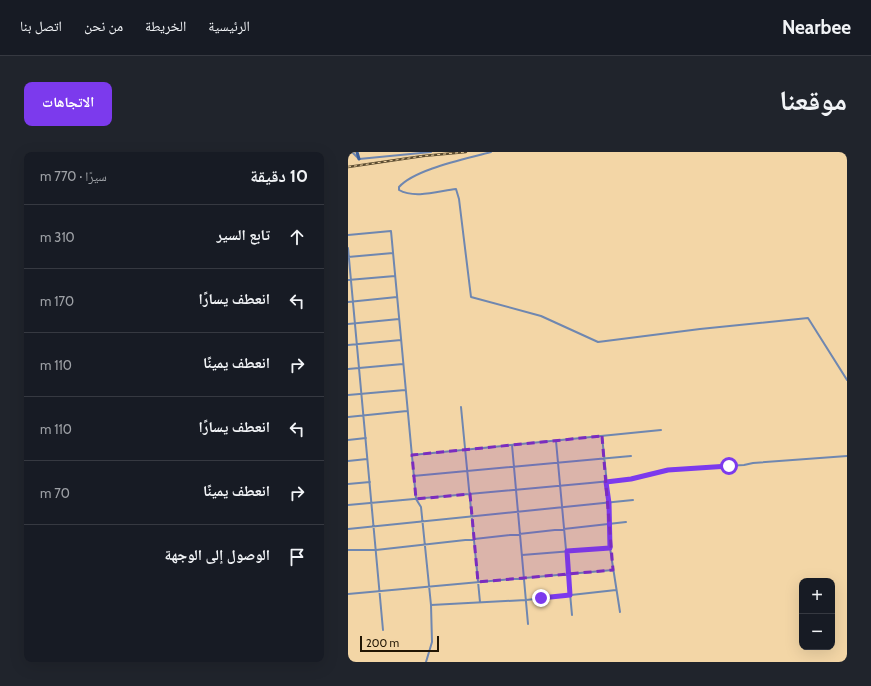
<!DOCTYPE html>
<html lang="ar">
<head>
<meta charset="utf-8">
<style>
	body { margin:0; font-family:Cabin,"Noto Naskh Arabic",sans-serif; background:#20242c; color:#f1f3f6; direction:rtl }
	.controls { position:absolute; right:12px; bottom:12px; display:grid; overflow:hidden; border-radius:8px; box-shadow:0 4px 16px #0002 }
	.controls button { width:36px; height:36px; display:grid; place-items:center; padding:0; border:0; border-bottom:1px solid #363941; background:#171b24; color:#f1f3f6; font:20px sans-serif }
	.scale { position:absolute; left:12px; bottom:10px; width:79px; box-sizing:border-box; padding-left:4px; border:2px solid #211604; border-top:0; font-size:11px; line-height:14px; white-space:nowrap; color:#211604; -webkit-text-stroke:3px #f3d6a6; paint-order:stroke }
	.stop { position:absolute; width:12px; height:12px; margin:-9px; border:3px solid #7c3aed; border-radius:50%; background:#fff }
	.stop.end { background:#7c3aed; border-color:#fff; box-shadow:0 1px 4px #0008 }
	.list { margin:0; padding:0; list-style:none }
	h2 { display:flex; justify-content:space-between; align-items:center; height:52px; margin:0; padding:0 16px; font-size:17px }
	h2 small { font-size:13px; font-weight:400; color:#9ea1a6 }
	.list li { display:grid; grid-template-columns:26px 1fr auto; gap:12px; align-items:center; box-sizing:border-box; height:64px; padding:0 16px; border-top:1px solid #363941 }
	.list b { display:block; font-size:15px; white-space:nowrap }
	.list em { font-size:13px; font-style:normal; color:#9ea1a6 }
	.icon { flex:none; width:22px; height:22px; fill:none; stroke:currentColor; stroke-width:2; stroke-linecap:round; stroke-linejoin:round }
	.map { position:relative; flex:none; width:499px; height:510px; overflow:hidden; direction:ltr; border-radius:8px }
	header { display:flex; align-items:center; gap:24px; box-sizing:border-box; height:56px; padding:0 20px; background:#171b24; border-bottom:1px solid #363941 }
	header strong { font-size:19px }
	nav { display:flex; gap:22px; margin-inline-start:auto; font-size:14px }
	.intro { display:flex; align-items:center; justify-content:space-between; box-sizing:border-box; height:96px; padding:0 24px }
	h1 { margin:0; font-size:28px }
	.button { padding:10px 18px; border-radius:8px; background:#7c3aed; color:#fff; font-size:14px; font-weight:700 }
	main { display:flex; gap:24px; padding:0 24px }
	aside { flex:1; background:#171b24; border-radius:8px; box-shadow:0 4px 16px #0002 }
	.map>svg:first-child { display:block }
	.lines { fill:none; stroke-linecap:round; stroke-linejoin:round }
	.street { stroke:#6f87b0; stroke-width:2 }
	.secondary { stroke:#3c5e98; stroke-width:3 }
	.rail-casing { stroke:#5a4b30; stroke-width:2.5 }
	.rail { stroke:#f3d6a6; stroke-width:1; stroke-dasharray:3; stroke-linecap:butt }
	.route { stroke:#7c3aed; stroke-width:5 }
	.marked { fill:#7b2cbf; fill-opacity:0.2; stroke:#7b2cbf; stroke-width:3; stroke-dasharray:8 5; stroke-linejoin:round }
</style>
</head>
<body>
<header>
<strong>Nearbee</strong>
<nav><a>الرئيسية</a><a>الخريطة</a><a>من نحن</a><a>اتصل بنا</a></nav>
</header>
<div class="intro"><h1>موقعنا</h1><a class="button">الاتجاهات</a></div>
<main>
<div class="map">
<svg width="499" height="510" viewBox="0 0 499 510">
	<rect width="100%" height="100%" fill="#f3d6a6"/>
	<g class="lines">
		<!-- street -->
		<path class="street" d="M4,0L11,7L83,0
			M143,0C118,7 67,17 51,35V38C67,47 91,39 108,37L111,47L123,145L193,164L250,190L352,177L460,166L499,228
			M0,83L43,79L68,347L73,355L83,453L84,490L78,510
			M0,96L35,478
			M0,105L45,101
			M0,128L47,124
			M0,150L49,145
			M0,172L51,167
			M0,193L53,188
			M0,217L55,212
			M0,243L57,238
			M113,255L132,450
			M0,265L59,259
			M254,284L261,351L262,396L272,460
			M0,288L18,286
			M208,289L224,463
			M164,293L180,472
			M64,303L313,278
			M0,309L19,307
			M65,324L283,304
			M0,332L22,330
			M0,353L242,331L283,327L320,317L396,313L405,311L499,304
			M0,377L285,348
			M0,398H28L278,370
			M174,403L262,396
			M0,442L265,418
			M83,453L178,448L268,438"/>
		<!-- secondary -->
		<path class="secondary" d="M9,0L11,7"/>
		<!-- rail casing -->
		<g class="rail-casing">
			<path id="rail" d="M0,15L75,4L118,0"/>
		</g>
		<!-- rail -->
		<use href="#rail" class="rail"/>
	</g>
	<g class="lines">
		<!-- route -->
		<path class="route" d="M193,446L222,443L219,399L262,396L261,351L258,330L283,327L320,318L381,314"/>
	</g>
	<!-- marked area -->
	<path class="marked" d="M254,284L265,418L130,430L122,342L68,347L64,303Z"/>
</svg>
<div class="controls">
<button>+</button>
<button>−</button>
</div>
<div class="scale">200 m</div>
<div class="stop" style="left:381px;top:314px"></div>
<div class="stop end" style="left:193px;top:446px"></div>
</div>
<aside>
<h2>10 دقيقة<small>سيرًا · 770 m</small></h2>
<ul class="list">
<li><svg class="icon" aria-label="ahead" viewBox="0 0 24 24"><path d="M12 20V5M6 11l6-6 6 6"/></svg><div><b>تابع السير</b></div><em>310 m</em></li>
<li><svg class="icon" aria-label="left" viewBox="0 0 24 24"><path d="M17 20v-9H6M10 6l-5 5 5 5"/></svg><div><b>انعطف يسارًا</b></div><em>170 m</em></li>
<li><svg class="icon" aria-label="right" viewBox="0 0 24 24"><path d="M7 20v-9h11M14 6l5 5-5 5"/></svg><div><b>انعطف يمينًا</b></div><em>110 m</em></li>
<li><svg class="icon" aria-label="left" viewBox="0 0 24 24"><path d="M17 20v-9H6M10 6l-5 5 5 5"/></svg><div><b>انعطف يسارًا</b></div><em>110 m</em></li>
<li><svg class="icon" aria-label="right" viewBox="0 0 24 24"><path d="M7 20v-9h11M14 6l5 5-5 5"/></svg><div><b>انعطف يمينًا</b></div><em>70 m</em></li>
<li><svg class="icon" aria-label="arrive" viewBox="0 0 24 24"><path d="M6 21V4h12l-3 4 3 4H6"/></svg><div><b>الوصول إلى الوجهة</b></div></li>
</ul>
</aside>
</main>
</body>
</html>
